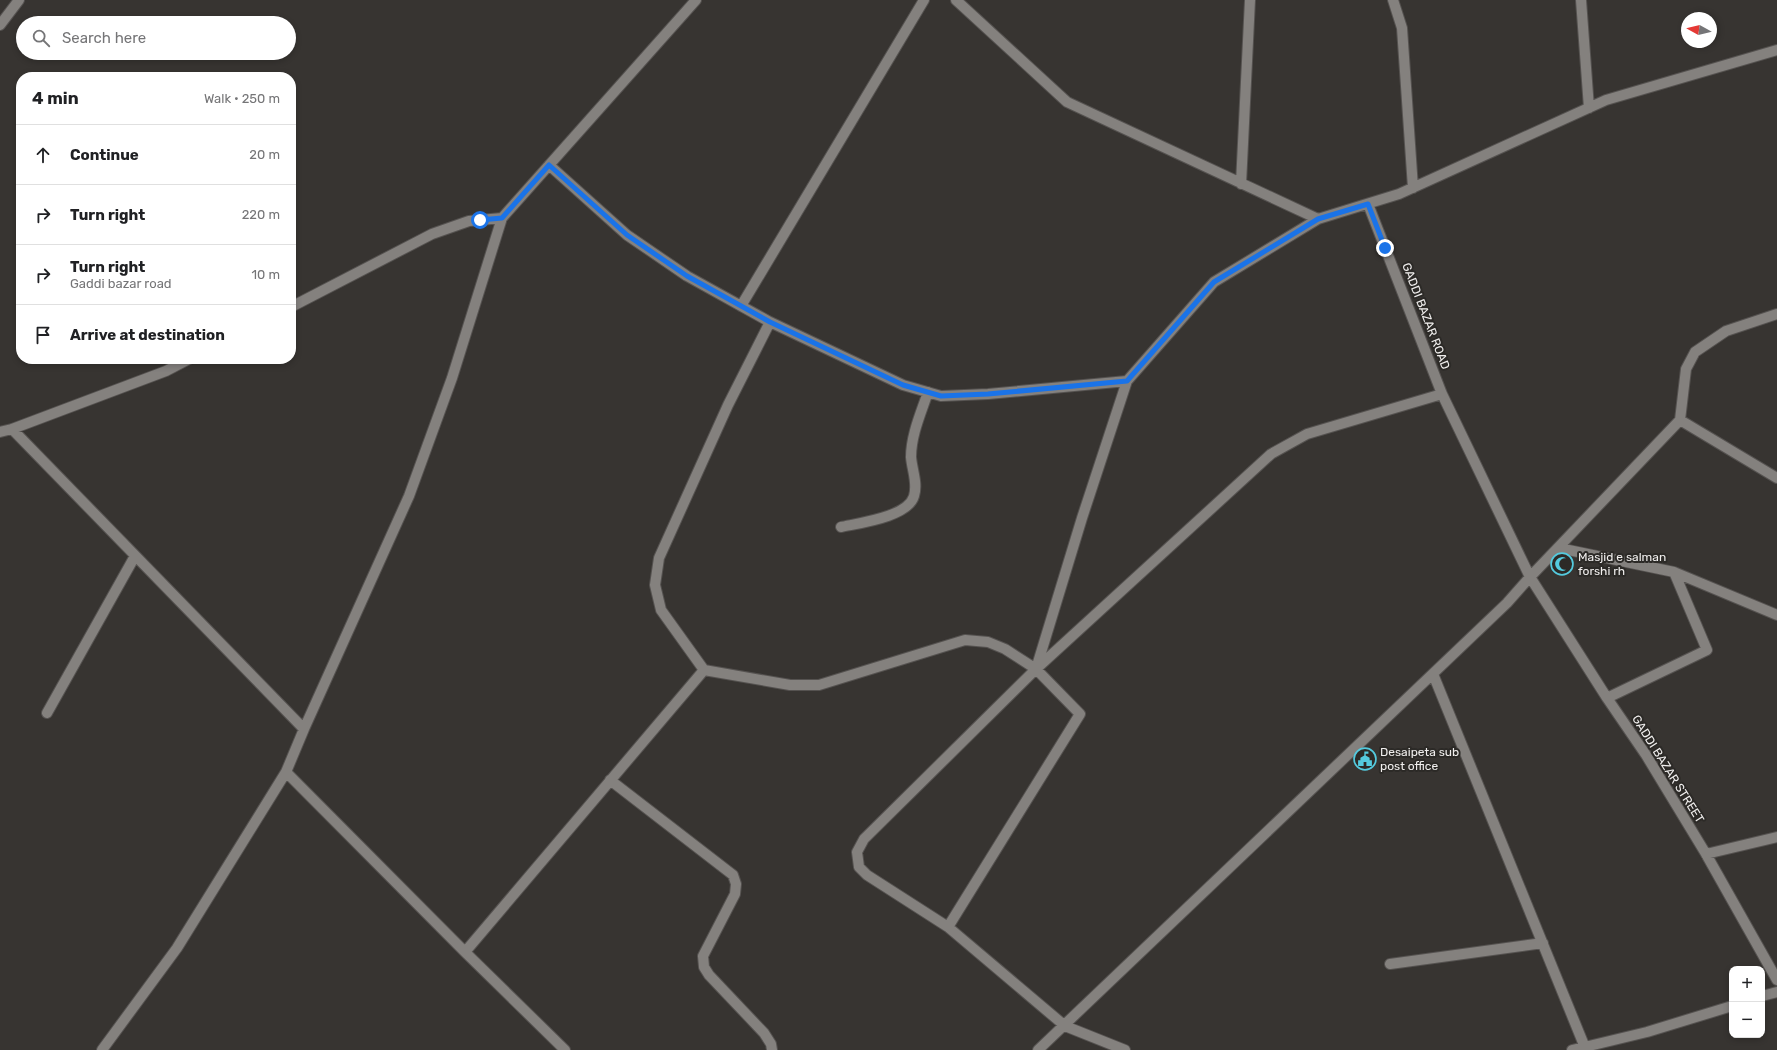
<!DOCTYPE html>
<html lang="en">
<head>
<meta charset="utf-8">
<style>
	body { margin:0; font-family:Rubik,sans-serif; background:#f2f2f2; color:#202124 }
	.controls { position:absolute; right:12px; bottom:12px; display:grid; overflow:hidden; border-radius:8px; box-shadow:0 2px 6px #0003 }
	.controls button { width:36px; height:36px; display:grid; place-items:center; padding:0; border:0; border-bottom:1px solid #e0e0e0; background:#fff; color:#202124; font:20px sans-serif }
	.compass { position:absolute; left:1681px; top:12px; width:36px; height:36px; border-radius:50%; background:#fff; box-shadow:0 2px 6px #0003; rotate:278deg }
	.stop { position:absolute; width:12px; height:12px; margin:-9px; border:3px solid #1a73e8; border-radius:50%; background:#fff }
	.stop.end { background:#1a73e8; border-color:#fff; box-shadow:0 1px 4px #0008 }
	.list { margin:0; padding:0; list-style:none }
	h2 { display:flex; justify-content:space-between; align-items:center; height:52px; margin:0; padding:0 16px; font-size:17px }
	h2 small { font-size:13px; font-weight:400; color:#757577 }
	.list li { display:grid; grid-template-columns:26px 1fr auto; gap:12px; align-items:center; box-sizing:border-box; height:60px; padding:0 16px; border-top:1px solid #e0e0e0 }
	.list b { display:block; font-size:15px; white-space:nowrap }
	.list p { margin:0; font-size:13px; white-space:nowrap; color:#757577 }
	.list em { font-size:13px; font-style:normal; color:#757577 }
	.icon { flex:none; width:22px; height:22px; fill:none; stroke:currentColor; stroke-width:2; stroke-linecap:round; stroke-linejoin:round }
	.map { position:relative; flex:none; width:1777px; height:1050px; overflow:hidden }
	.search { position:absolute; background:#fff; box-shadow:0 2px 6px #0003; left:16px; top:16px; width:280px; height:44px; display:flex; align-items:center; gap:10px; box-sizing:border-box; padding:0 14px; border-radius:22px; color:#757577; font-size:15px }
	.panel { position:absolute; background:#fff; box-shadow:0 2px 6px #0003; left:16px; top:72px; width:280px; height:292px; border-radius:16px }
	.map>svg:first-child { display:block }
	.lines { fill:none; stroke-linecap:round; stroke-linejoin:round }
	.minor-casing { stroke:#555250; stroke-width:12 }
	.minor { stroke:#84817e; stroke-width:10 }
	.route { stroke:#1a73e8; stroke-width:5 }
	.labels { text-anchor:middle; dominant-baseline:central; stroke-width:4; stroke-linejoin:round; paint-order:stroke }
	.street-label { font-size:12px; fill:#f1efee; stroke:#2c2a27 }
	.poi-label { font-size:12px; fill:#f1efee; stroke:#2c2a27; text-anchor:start }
</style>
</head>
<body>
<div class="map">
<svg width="1777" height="1050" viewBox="0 0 1777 1050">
	<rect width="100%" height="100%" fill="#373431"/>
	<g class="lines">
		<!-- minor casing -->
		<g class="minor-casing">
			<path id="minor" d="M956,0L1067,102L1318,219
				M1393,0L1402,28L1413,188
				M1581,0L1589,108
				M0,25L19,0
				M549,165L627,235L687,276L770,322L903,385L941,396L988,394L1127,381
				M1241,184L1250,0
				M502,218L696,0
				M741,306L924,0
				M1680,420L1686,369L1695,352L1726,331L1777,314
				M12,429L304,729L409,496L452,378L502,218L469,221L432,234L291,307
				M0,432L12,429L166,371L189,359
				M1777,478L1680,420L1530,577L1607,698L1646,755L1706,854L1777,980
				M841,527C859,523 908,517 914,496C918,483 912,470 911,457C911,435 921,413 928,392
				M1559,548L1674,572
				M1036,669L1080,714L948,927L1065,1026L1125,1050
				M704,670L790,685H819L965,640L988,642L1005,649L1036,669L1271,454L1307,434L1442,394
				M1433,674L1586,1050
				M1607,698L1707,650L1674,572L1777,615
				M47,713L135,556
				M304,729L286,772L465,952L565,1050
				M610,780L733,875L736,884L735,894L703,956L704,967L709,975L764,1033L771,1044L772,1050
				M1706,854L1777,837
				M948,927L867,875L859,867L857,852L864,839L1036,669L1082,518L1127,381L1214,282L1318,219L1399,194L1606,100L1777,50
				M465,952L704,670L661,610L655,585L659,558L728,405L770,322
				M1390,964L1543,943
				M1762,996L1777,992
				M102,1050L177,948L286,772
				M1038,1050L1507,603L1530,577L1442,394L1368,204
				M1572,1050L1647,1032L1732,1006"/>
		</g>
		<!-- minor -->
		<use href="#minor" class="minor"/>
	</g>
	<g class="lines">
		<!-- route -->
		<path class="route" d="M480,220L502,218L549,165L627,235L687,276L770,322L903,385L941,396L988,394L1127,381L1214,282L1318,219L1368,204L1385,248"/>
	</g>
	<!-- icons -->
	<defs>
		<g id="mosque-ring" transform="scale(1.15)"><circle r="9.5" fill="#2c2a27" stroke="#54cade" stroke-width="1.5"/><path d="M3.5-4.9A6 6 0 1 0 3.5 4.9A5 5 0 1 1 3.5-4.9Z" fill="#54cade"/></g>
		<g id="civic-ring" transform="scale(1.15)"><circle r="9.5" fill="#2c2a27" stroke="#54cade" stroke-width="1.5"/><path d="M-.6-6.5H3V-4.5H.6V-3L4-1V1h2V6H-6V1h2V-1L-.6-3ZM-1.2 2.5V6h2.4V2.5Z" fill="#54cade"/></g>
	</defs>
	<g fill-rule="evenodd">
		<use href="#mosque-ring" x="1562" y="564"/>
		<use href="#civic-ring" x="1365" y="759"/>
	</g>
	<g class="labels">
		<!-- street labels -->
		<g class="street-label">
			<text transform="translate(1426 316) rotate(69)">GADDI BAZAR ROAD</text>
			<text transform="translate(1668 769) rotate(58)">GADDI BAZAR STREET</text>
		</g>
		<!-- poi labels -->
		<g class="poi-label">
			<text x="1578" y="557">Masjid e salman<tspan x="1578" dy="14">forshi rh</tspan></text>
			<text x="1380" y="752">Desaipeta sub<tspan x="1380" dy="14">post office</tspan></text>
		</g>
	</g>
</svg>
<div class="controls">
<button>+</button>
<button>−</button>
</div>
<svg class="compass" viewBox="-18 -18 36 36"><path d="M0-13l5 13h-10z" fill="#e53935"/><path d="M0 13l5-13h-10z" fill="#757577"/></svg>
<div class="stop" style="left:480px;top:220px"></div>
<div class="stop end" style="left:1385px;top:248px"></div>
<div class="search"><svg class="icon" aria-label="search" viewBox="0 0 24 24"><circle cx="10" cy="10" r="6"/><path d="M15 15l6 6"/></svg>Search here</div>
<section class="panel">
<h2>4 min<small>Walk · 250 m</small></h2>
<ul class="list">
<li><svg class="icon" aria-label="ahead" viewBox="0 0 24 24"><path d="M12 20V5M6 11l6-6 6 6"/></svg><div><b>Continue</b></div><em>20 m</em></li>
<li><svg class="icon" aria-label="right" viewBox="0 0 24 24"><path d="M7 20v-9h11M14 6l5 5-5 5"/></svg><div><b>Turn right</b></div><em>220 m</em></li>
<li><svg class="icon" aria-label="right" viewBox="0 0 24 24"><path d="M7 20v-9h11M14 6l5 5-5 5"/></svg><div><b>Turn right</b><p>Gaddi bazar road</p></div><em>10 m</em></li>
<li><svg class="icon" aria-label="arrive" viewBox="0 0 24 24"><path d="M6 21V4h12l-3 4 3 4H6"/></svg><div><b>Arrive at destination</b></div></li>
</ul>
</section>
</div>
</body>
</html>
